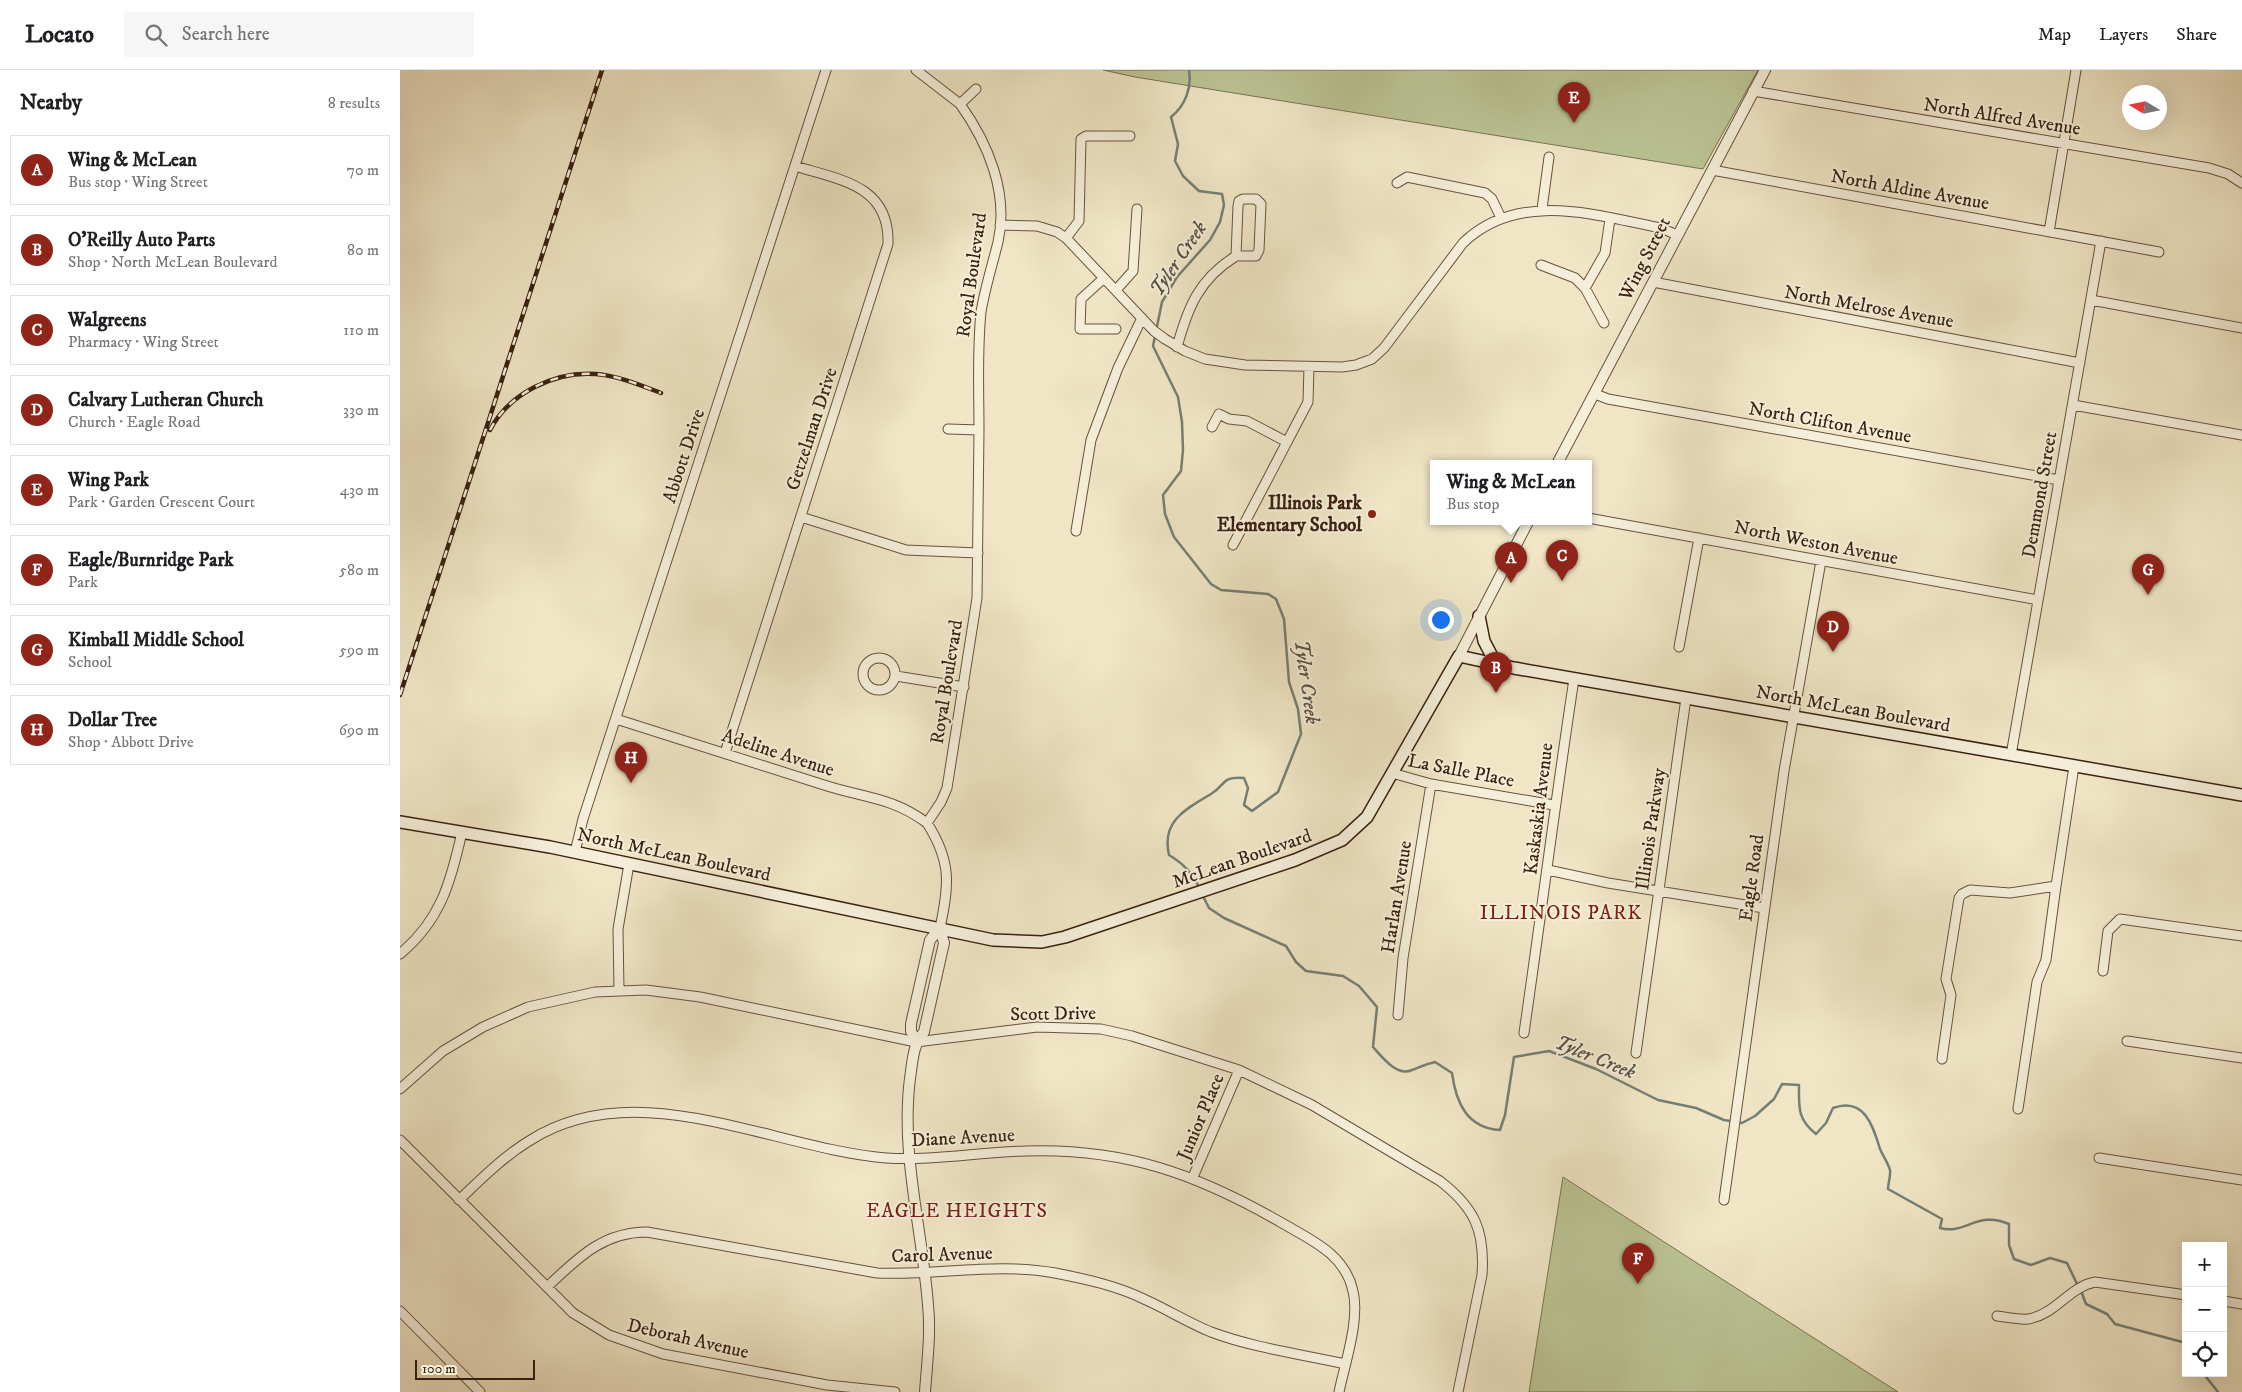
<!DOCTYPE html>
<html lang="en">
<head>
<meta charset="utf-8">
<style>
	body { margin:0; font-family:"IM FELL DW Pica",serif; background:#f6f6f6; color:#202124 }
	.controls { position:absolute; right:15px; bottom:15px; display:grid; overflow:hidden; border-radius:0px; box-shadow:0 5px 20px #0002 }
	.controls button { width:45px; height:45px; display:grid; place-items:center; padding:0; border:0; border-bottom:1px solid #e0e0e0; background:#fff; color:#202124; font:25px sans-serif }
	.compass { position:absolute; left:1722px; top:15px; width:45px; height:45px; border-radius:50%; background:#fff; box-shadow:0 5px 20px #0002; rotate:280deg }
	.scale { position:absolute; left:15px; bottom:12px; width:120px; box-sizing:border-box; padding-left:5px; border:2px solid #3a2110; border-top:0; font-size:14px; line-height:18px; white-space:nowrap; color:#3a2110; -webkit-text-stroke:4px #f5efda; paint-order:stroke }
	.you { position:absolute; left:1040px; top:549px; width:18px; height:18px; margin:-12px; border:4px solid #fff; border-radius:50%; background:#1a73e8; box-shadow:0 0 0 8px #1a73e833 }
	.badge { display:grid; place-items:center; width:32px; height:32px; border-radius:50%; background:#8f2418; color:#fff; font-size:16px; font-weight:700 }
	.pin { position:absolute; translate:-50% -41px; filter:drop-shadow(0 1px 2px #0008) }
	.pin::after { content:''; position:absolute; top:26px; width:18px; height:15px; background:inherit; clip-path:polygon(0 0,100% 0,50% 100%) }
	.popup { position:absolute; left:1030px; top:390px; width:162px; height:65px; box-sizing:border-box; display:grid; place-content:center; border-radius:0px; background:#fff; filter:drop-shadow(0 1px 4px #0005); font-size:16px; white-space:nowrap; color:#757577 }
	.popup b { font-size:19px; color:#202124 }
	.popup::after { content:''; position:absolute; left:50%; top:100%; margin-left:-10px; border:10px solid transparent; border-top-color:#fff }
	.list { margin:0; padding:0; list-style:none }
	h2 { display:flex; justify-content:space-between; align-items:center; height:65px; margin:0; padding:0 20px; font-size:21px }
	h2 small { font-size:16px; font-weight:400; color:#757577 }
	.list li { display:grid; grid-template-columns:32px 1fr auto; gap:15px; align-items:center; box-sizing:border-box; height:70px; margin:0 10px 10px; padding:0 10px; border:1px solid #e0e0e0; border-radius:0px }
	.list b { display:block; font-size:19px; white-space:nowrap }
	.list p { margin:0; font-size:16px; white-space:nowrap; color:#757577 }
	.list em { font-size:16px; font-style:normal; color:#757577 }
	.icon { flex:none; width:28px; height:28px; fill:none; stroke:currentColor; stroke-width:2; stroke-linecap:round; stroke-linejoin:round }
	.map { position:relative; flex:none; width:1842px; height:1322px; overflow:hidden }
	header { display:flex; align-items:center; gap:30px; box-sizing:border-box; height:70px; padding:0 25px; background:#fff; border-bottom:1px solid #e0e0e0 }
	header strong { font-size:24px }
	nav { display:flex; gap:28px; margin-inline-start:auto; font-size:18px }
	.search { width:350px; height:45px; background:#f6f6f6; display:flex; align-items:center; gap:12px; box-sizing:border-box; padding:0 18px; border-radius:0px; color:#757577; font-size:19px }
	main { display:flex }
	aside { flex:1; background:#fff }
	.map>svg:first-child { display:block }
	.green { fill:#bbc494; stroke:#7a7252 }
	.lines { fill:none; stroke-linecap:round; stroke-linejoin:round }
	.stream { stroke:#747f75; stroke-width:2.5 }
	.minor-casing { stroke:#68523e; stroke-width:11 }
	.tertiary-casing { stroke:#68523e; stroke-width:12 }
	.secondary-casing { stroke:#3a2110; stroke-width:14 }
	.minor { stroke:#f5efda; stroke-width:9 }
	.tertiary { stroke:#f5efda; stroke-width:10 }
	.secondary { stroke:#f5efda; stroke-width:11 }
	.rail-casing { stroke:#3a2110; stroke-width:4.5 }
	.rail { stroke:#f5efda; stroke-width:2.5; stroke-dasharray:8; stroke-linecap:butt }
	.poi-dot { fill:#8f2418; stroke:#f5efda; stroke-width:2 }
	.labels { text-anchor:middle; dominant-baseline:central; stroke-width:4; stroke-linejoin:round; paint-order:stroke }
	.street-label { font-size:19px; fill:#3a2110; stroke:#f5efda }
	.poi-label { font-size:19px; font-weight:bold; fill:#3a2110; stroke:#f5efda; text-anchor:end }
	.water-label { font-size:20px; font-style:italic; fill:#575043; stroke:#f5efda }
	.neighbourhood-label { font-size:20px; letter-spacing:1px; fill:#7a1f14; stroke:#f5efda }
</style>
</head>
<body>
<header>
<strong>Locato</strong>
<div class="search"><svg class="icon" aria-label="search" viewBox="0 0 24 24"><circle cx="10" cy="10" r="6"/><path d="M15 15l6 6"/></svg>Search here</div>
<nav><a>Map</a><a>Layers</a><a>Share</a></nav>
</header>
<main>
<aside>
<h2>Nearby<small>8 results</small></h2>
<ul class="list">
<li><span class="badge">A</span><div><b>Wing &amp; McLean</b><p>Bus stop · Wing Street</p></div><em>70 m</em></li>
<li><span class="badge">B</span><div><b>O'Reilly Auto Parts</b><p>Shop · North McLean Boulevard</p></div><em>80 m</em></li>
<li><span class="badge">C</span><div><b>Walgreens</b><p>Pharmacy · Wing Street</p></div><em>110 m</em></li>
<li><span class="badge">D</span><div><b>Calvary Lutheran Church</b><p>Church · Eagle Road</p></div><em>330 m</em></li>
<li><span class="badge">E</span><div><b>Wing Park</b><p>Park · Garden Crescent Court</p></div><em>430 m</em></li>
<li><span class="badge">F</span><div><b>Eagle/Burnridge Park</b><p>Park</p></div><em>580 m</em></li>
<li><span class="badge">G</span><div><b>Kimball Middle School</b><p>School</p></div><em>590 m</em></li>
<li><span class="badge">H</span><div><b>Dollar Tree</b><p>Shop · Abbott Drive</p></div><em>690 m</em></li>
</ul>
</aside>
<div class="map">
<svg width="1842" height="1322" viewBox="0 0 1842 1322">
	<rect width="100%" height="100%" fill="#f0e6c6"/>
	<filter id="stains"><feTurbulence type="fractalNoise" baseFrequency=".004" numOctaves="4"/><feColorMatrix values="0 0 0 0 .2 0 0 0 0 .09 0 0 0 0 .02 0 0 0 .5 -.17"/></filter>
	<radialGradient id="worn" r=".72"><stop offset=".6" stop-color="#630" stop-opacity="0"/><stop offset="1" stop-color="#630" stop-opacity=".3"/></radialGradient>
	<!-- green -->
	<path class="green" d="M703,0H1358L1303,99L735,7Z
		M1163,1107L1498,1322H1129Z"/>
	<g class="lines">
		<!-- stream -->
		<path class="stream" d="M789,0C792,18 785,36 771,47L778,74L775,91L783,106L799,121L822,124L824,135L820,152L810,170L777,207L762,232L753,276L778,327L782,352L783,380L781,401L763,425L765,444L774,467L811,514L821,520L868,524L876,529L884,549L889,612L898,639L901,664L878,722L852,741L844,735L848,718L844,708C821,706 826,715 811,724C786,739 761,751 769,785C784,794 792,803 800,819
			M802,824L809,838L824,848L886,876L896,892L906,901L943,906L959,916L977,937L973,977C982,987 997,1007 1012,1000C1020,997 1026,994 1035,992L1052,1003C1056,1033 1067,1058 1100,1060L1105,1045L1114,987L1149,981L1196,999L1258,1030L1296,1038L1324,1050L1342,1053L1355,1046L1374,1029L1382,1014L1399,1015C1399,1037 1397,1049 1416,1064L1426,1053L1433,1038C1464,1027 1473,1055 1480,1079C1483,1086 1488,1093 1490,1100C1491,1105 1488,1114 1488,1119L1542,1149L1540,1158C1566,1165 1577,1140 1609,1154V1175L1614,1189L1631,1195L1650,1188L1667,1193L1678,1216
			M1681,1221L1686,1234L1707,1244L1715,1254L1786,1273
			M1803,1303L1818,1322"/>
		<!-- minor casing -->
		<g class="minor-casing">
			<path id="minor" d="M516,0L560,34
				M576,19L560,34C588,73 609,123 598,172C592,196 585,218 581,242C577,281 579,321 579,360
				M1353,21L1809,98L1828,104L1842,113
				M1312,100L1759,182
				M997,113L1007,107L1085,123L1092,129L1101,148
				M843,129H856L861,134L859,180L856,186H836L838,136L839,131Z
				M1142,139L1149,87
				M600,155L637,156L657,162L666,168L754,261L765,269L785,281L805,289L845,295L942,297L956,295L972,289L984,278L1063,173C1118,120 1195,145 1261,158L1277,165
				M1649,162L1676,0
				M666,168L679,151L681,69L686,66H730
				M1141,195L1175,208L1185,218
				M704,208L681,229L680,259H716
				M1253,212L1680,293
				M716,220L733,201L737,139
				M1691,230L1842,258
				M1204,253L1185,218L1205,183L1210,149
				M777,277C788,237 799,209 836,186
				M1195,324L1208,329L1659,410
				M1673,335L1842,365
				M812,357L819,344L829,349L847,351L887,372
				M401,447L506,480L578,483
				M1188,448L1638,530
				M676,461L691,370L718,298L742,248
				M833,475L908,332L909,297
				M1279,577L1299,468
				M463 604a16 16 0 1 1 32 0a16 16 0 1 1-32 0Z
				M496,606L564,617
				M216,649C286,671 355,693 424,715C464,728 492,727 527,753
				M325,683L488,174C490,115 440,110 395,96
				M1611,685L1701,171
				M992,703L1031,714L1154,735
				M175,782L183,749L426,0
				M1148,800L1208,813L1364,838
				M540,858C549,815 552,792 527,753L541,732L547,718L577,528L579,360L548,359
				M0,884C41,850 51,811 62,762
				M1703,901L1708,861L1720,849L1842,866
				M219,920L218,859L229,794
				M998,945L1003,888L1031,714
				M1124,963C1141,845 1156,727 1174,609
				M1727,971L1842,988
				M1236,983L1286,628
				M1542,989L1551,925L1546,909L1559,828L1562,824L1570,820L1610,823L1656,816L1674,696
				M0,1019L43,981L83,957L128,937L195,922L246,920L300,927L516,972L637,957L701,959L732,966L839,1000L912,1035L1040,1111C1075,1138 1085,1161 1082,1205L1058,1322
				M1618,1039L1637,912L1646,890L1656,816
				M0,1070L173,1243L209,1265L263,1284L427,1315L495,1322
				M1699,1088L1842,1110
				M793,1107L839,1000
				M59,1130C81,1109 103,1087 129,1071C237,1002 371,1078 486,1088C532,1091 580,1082 626,1081C725,1078 797,1104 882,1153C911,1170 945,1184 953,1221C960,1250 945,1293 939,1322
				M1324,1130L1384,701L1421,491
				M147,1217C177,1189 202,1162 247,1162L477,1203C536,1206 596,1192 655,1203C686,1209 718,1216 746,1230C768,1240 789,1253 811,1262C854,1278 900,1284 945,1294
				M1823,1231L1842,1234
				M0,1241L80,1322
				M1597,1246C1607,1247 1618,1250 1628,1249C1655,1245 1669,1217 1695,1212L1786,1225"/>
		</g>
		<!-- tertiary casing -->
		<g class="tertiary-casing">
			<path id="tertiary" d="M1157,394L1365,0
				M1059,586L1128,452
				M516,972L511,961V954L530,870L540,858L544,873L524,962C514,974 513,986 511,1001C499,1080 522,1156 528,1235C531,1264 527,1293 525,1322"/>
		</g>
		<!-- secondary casing -->
		<g class="secondary-casing">
			<path id="secondary" d="M1079,546L1084,571L1096,594
				M0,752L150,777L593,870L642,872L665,867L895,790L942,770L967,747L1059,586L1114,598L1842,725"/>
		</g>
		<!-- minor -->
		<use href="#minor" class="minor"/>
		<!-- tertiary -->
		<use href="#tertiary" class="tertiary"/>
		<!-- secondary -->
		<use href="#secondary" class="secondary"/>
		<!-- rail casing -->
		<g class="rail-casing">
			<path id="rail" d="M90,360C109,323 155,301 196,304C219,306 240,315 261,323
				M0,625L202,0"/>
		</g>
		<!-- rail -->
		<use href="#rail" class="rail"/>
	</g>
	<!-- markers -->
	<circle class="poi-dot" cx="972" cy="444" r="5"/>
	<g class="labels">
		<!-- street labels -->
		<g class="street-label">
			<text transform="translate(1602 47) rotate(9)">North Alfred Avenue</text>
			<text transform="translate(1510 120) rotate(10)">North Aldine Avenue</text>
			<text transform="translate(1245 189) rotate(-63)">Wing Street</text>
			<text transform="translate(572 205) rotate(-82)">Royal Boulevard</text>
			<text transform="translate(1469 237) rotate(10)">North Melrose Avenue</text>
			<text transform="translate(1430 353) rotate(10)">North Clifton Avenue</text>
			<text transform="translate(412 359) rotate(-72)">Getzelman Drive</text>
			<text transform="translate(284 386) rotate(-72)">Abbott Drive</text>
			<text transform="translate(1640 425) rotate(-80)">Demmond Street</text>
			<text transform="translate(1416 473) rotate(11)">North Weston Avenue</text>
			<text transform="translate(547 612) rotate(-81)">Royal Boulevard</text>
			<text transform="translate(1453 639) rotate(10)">North McLean Boulevard</text>
			<text transform="translate(378 683) rotate(18)">Adeline Avenue</text>
			<text transform="translate(1061 701) rotate(11)">La Salle Place</text>
			<text transform="translate(1139 739) rotate(-83)">Kaskaskia Avenue</text>
			<text transform="translate(1251 759) rotate(-82)">Illinois Parkway</text>
			<text transform="translate(274 785) rotate(12)">North McLean Boulevard</text>
			<text transform="translate(842 789) rotate(-19)">McLean Boulevard</text>
			<text transform="translate(1352 808) rotate(-82)">Eagle Road</text>
			<text transform="translate(997 827) rotate(-81)">Harlan Avenue</text>
			<text transform="translate(653 944) rotate(-1)">Scott Drive</text>
			<text transform="translate(801 1047) rotate(-67)">Junior Place</text>
			<text transform="translate(563 1068) rotate(-3)">Diane Avenue</text>
			<text transform="translate(542 1185) rotate(-2)">Carol Avenue</text>
			<text transform="translate(288 1269) rotate(13)">Deborah Avenue</text>
		</g>
		<!-- poi labels -->
		<g class="poi-label">
			<text x="962" y="433">Illinois Park<tspan x="962" dy="22">Elementary School</tspan></text>
		</g>
		<!-- water labels -->
		<g class="water-label">
			<text transform="translate(779 189) rotate(-56)">Tyler Creek</text>
			<text transform="translate(906 612) rotate(82)">Tyler Creek</text>
			<text transform="translate(1195 988) rotate(22)">Tyler Creek</text>
		</g>
		<!-- neighbourhood labels -->
		<g class="neighbourhood-label">
			<text x="1161" y="843">ILLINOIS PARK</text>
			<text x="557" y="1141">EAGLE HEIGHTS</text>
		</g>
	</g>
	<rect width="100%" height="100%" filter="url(#stains)"/>
	<rect width="100%" height="100%" fill="url(#worn)"/>
</svg>
<div class="controls">
<button>+</button>
<button>−</button>
<button><svg class="icon" aria-label="locate" viewBox="0 0 24 24"><circle cx="12" cy="12" r="6"/><path d="M12 2v4M12 18v4M2 12h4M18 12h4"/></svg></button>
</div>
<svg class="compass" viewBox="-18 -18 36 36"><path d="M0-13l5 13h-10z" fill="#e53935"/><path d="M0 13l5-13h-10z" fill="#757577"/></svg>
<div class="scale">100 m</div>
<div class="you"></div>
<div class="pin badge" style="left:1111px;top:513px">A</div>
<div class="popup"><b>Wing &amp; McLean</b>Bus stop</div>
<div class="pin badge" style="left:1096px;top:623px">B</div>
<div class="pin badge" style="left:1162px;top:511px">C</div>
<div class="pin badge" style="left:1433px;top:582px">D</div>
<div class="pin badge" style="left:1174px;top:53px">E</div>
<div class="pin badge" style="left:1238px;top:1214px">F</div>
<div class="pin badge" style="left:1748px;top:525px">G</div>
<div class="pin badge" style="left:231px;top:713px">H</div>
</div>
</main>
</body>
</html>
